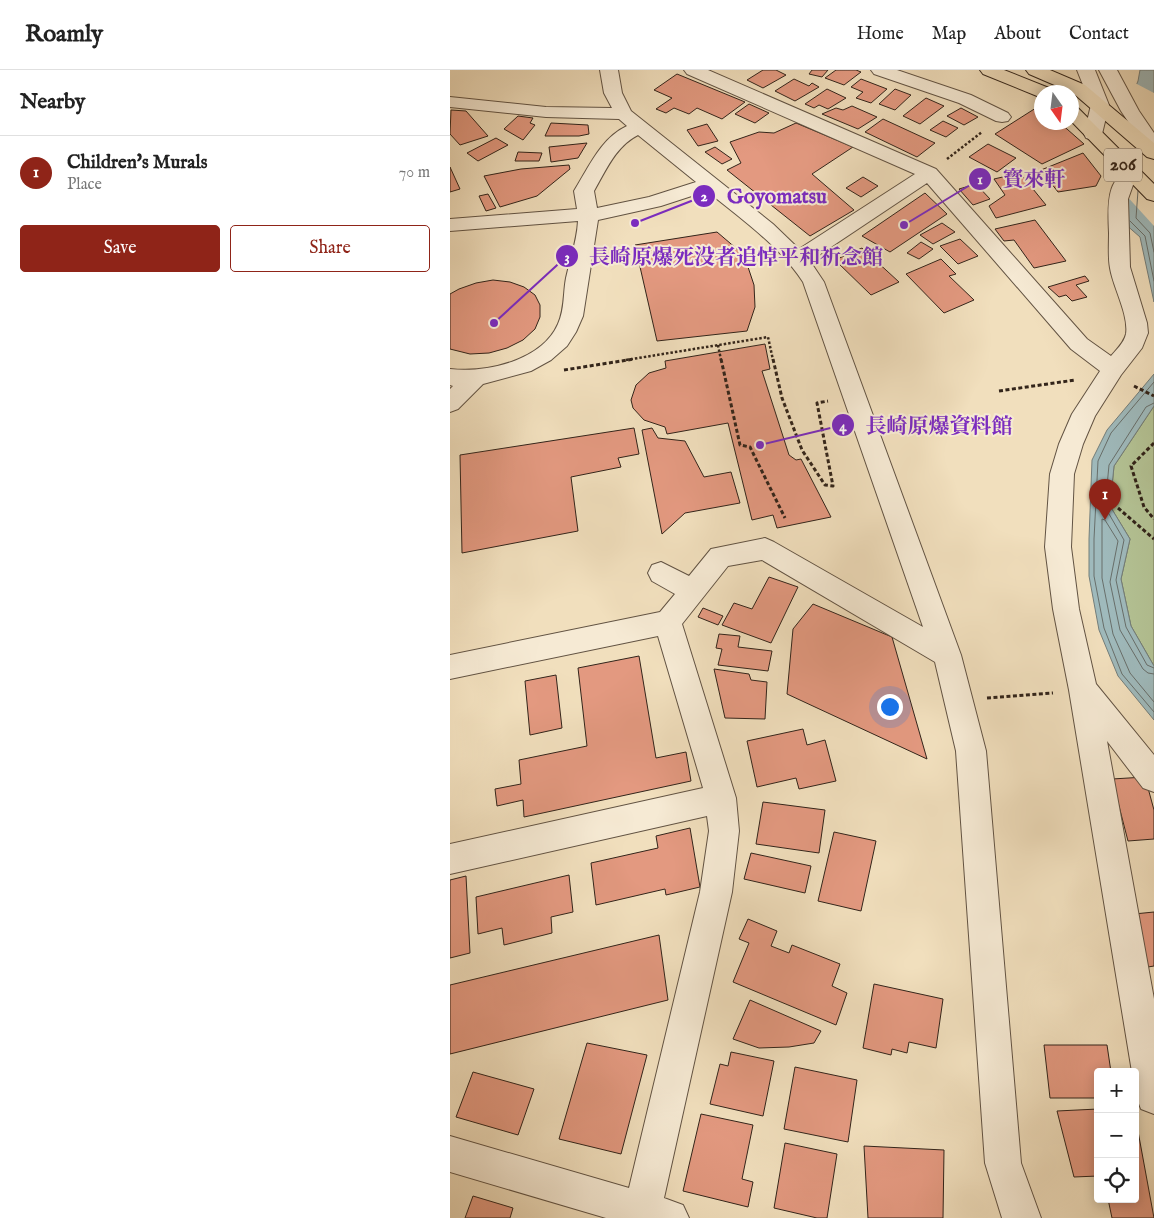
<!DOCTYPE html>
<html lang="en">
<head>
<meta charset="utf-8">
<style>
	body { margin:0; font-family:"IM FELL English","Noto Serif JP",serif; background:#f2f2f2; color:#222 }
	.controls { position:absolute; right:15px; bottom:15px; display:grid; overflow:hidden; border-radius:5px; box-shadow:0 2px 12px #0003 }
	.controls button { width:45px; height:45px; display:grid; place-items:center; padding:0; border:0; border-bottom:1px solid #e0e0e0; background:#fff; color:#222; font:25px sans-serif }
	.compass { position:absolute; left:584px; top:15px; width:45px; height:45px; border-radius:50%; background:#fff; box-shadow:0 2px 12px #0003; rotate:166deg }
	.you { position:absolute; left:439px; top:636px; width:18px; height:18px; margin:-12px; border:4px solid #fff; border-radius:50%; background:#1a73e8; box-shadow:0 0 0 8px #1a73e833 }
	.badge { display:grid; place-items:center; width:32px; height:32px; border-radius:50%; background:#8f2418; color:#fff; font-size:16px; font-weight:700 }
	.pin { position:absolute; translate:-50% -41px; filter:drop-shadow(0 1px 2px #0008) }
	.pin::after { content:''; position:absolute; top:26px; width:18px; height:15px; background:inherit; clip-path:polygon(0 0,100% 0,50% 100%) }
	.list { margin:0; padding:0; list-style:none }
	h2 { display:flex; justify-content:space-between; align-items:center; height:65px; margin:0; padding:0 20px; font-size:21px }
	h2 small { font-size:16px; font-weight:400; color:#767676 }
	.list li { display:grid; grid-template-columns:32px 1fr auto; gap:15px; align-items:center; box-sizing:border-box; height:75px; padding:0 20px; border-top:1px solid #e0e0e0 }
	.list b { display:block; font-size:19px; white-space:nowrap }
	.list p { margin:0; font-size:16px; white-space:nowrap; color:#767676 }
	.list em { font-size:16px; font-style:normal; color:#767676 }
	.actions { display:flex; gap:10px; padding:15px 20px }
	.actions a { flex:1; padding:11px 0; border:1px solid #8f2418; border-radius:5px; text-align:center; font-size:18px; color:#8f2418 }
	.actions .main { background:#8f2418; color:#fff }
	.icon { flex:none; width:28px; height:28px; fill:none; stroke:currentColor; stroke-width:2; stroke-linecap:round; stroke-linejoin:round }
	.map { position:relative; flex:none; width:704px; height:1148px; overflow:hidden }
	header { display:flex; align-items:center; gap:30px; box-sizing:border-box; height:70px; padding:0 25px; background:#fff; border-bottom:1px solid #e0e0e0 }
	header strong { font-size:24px }
	nav { display:flex; gap:28px; margin-inline-start:auto; font-size:18px }
	main { display:flex }
	aside { flex:1; background:#fff }
	.map>svg:first-child { display:block }
	.green { fill:#b4c395; stroke:#737458 }
	.water { fill:#9fbabc; stroke:#737e7b }
	.pier { fill:#f1dfbd }
	.lines { fill:none; stroke-linecap:round; stroke-linejoin:round }
	.shore { stroke:#686f6b; stroke-width:1 }
	.building { fill:#e39980; stroke:#32241a }
	.minor-casing { stroke:#625343; stroke-width:2 }
	.highway-casing { stroke:#32241a; stroke-width:2 }
	.path-far1 { stroke:#32241a; stroke-width:2.5; stroke-dasharray:2.5 2; stroke-linecap:butt }
	.path { stroke:#32241a; stroke-width:3; stroke-dasharray:4 2.5; stroke-linecap:butt }
	.minor { fill:#f6ead4; fill-rule:evenodd }
	.highway { fill:#f1dfbd; fill-rule:evenodd }
	.labels { text-anchor:middle; dominant-baseline:central; stroke-width:4; stroke-linejoin:round; paint-order:stroke }
	.shield { fill:#f6ead4; stroke:#6d5f52; stroke-width:1 }
	.shield-label { font-size:19px; font-weight:bold; fill:#32241a }
	.leader { fill:none; stroke:#7b2cbf; stroke-width:2 }
	.callout-dot { fill:#7b2cbf; stroke:#f6ead4; stroke-width:2 }
	.mark-label { font-size:15px; text-anchor:middle; font-weight:bold; fill:#fff }
	.callout-label { font-size:21px; text-anchor:middle; font-weight:bold; fill:#7b2cbf; stroke:#f6ead4; stroke-width:4; stroke-linejoin:round; paint-order:stroke }
</style>
</head>
<body>
<header>
<strong>Roamly</strong>
<nav><a>Home</a><a>Map</a><a>About</a><a>Contact</a></nav>
</header>
<main>
<aside>
<h2>Nearby<small></small></h2>
<ul class="list">
<li><span class="badge">1</span><div><b>Children's Murals</b><p>Place</p></div><em>70 m</em></li>
</ul>
<div class="actions"><a class="main">Save</a><a>Share</a></div>
</aside>
<div class="map">
<svg width="704" height="1148" viewBox="0 0 704 1148">
	<rect width="100%" height="100%" fill="#f1dfbd"/>
	<filter id="stains"><feTurbulence type="fractalNoise" baseFrequency=".004" numOctaves="4"/><feColorMatrix values="0 0 0 0 .2 0 0 0 0 .09 0 0 0 0 .02 0 0 0 .5 -.17"/></filter>
	<radialGradient id="worn" r=".72"><stop offset=".6" stop-color="#630" stop-opacity="0"/><stop offset="1" stop-color="#630" stop-opacity=".3"/></radialGradient>
	<!-- green -->
	<path class="green" d="M704,336V596L681,556L671,509L680,469L660,436L664,396Z"/>
	<!-- water -->
	<path class="water" d="M690,0H704V232L690,167L674,153L685,18L688,11Z
		M704,304V336L664,396L660,436L680,469L671,509L681,556L704,596V650L668,606L649,560L639,506V469L642,390L657,360Z"/>
	<!-- pier -->
	<path class="pier" d="M685,13L704,23V156L674,123L683,18Z"/>
	<g class="lines">
		<!-- shore -->
		<path class="shore" d="M688,121L686,148L700,163L704,182
			M680,151L695,166L704,211
			M704,312L661,363L648,391L644,469V506L654,558L672,604L704,642
			M704,333L696,337L659,395L655,437L674,470L666,510L676,557L697,595L704,598
			M704,604L698,603L693,599L670,560L660,512L668,471L655,450L652,449V508L663,564L680,603L704,632"/>
	</g>
	<!-- building -->
	<path class="building" d="M313,0H326L336,5L313,18L297,10Z
		M362,0H378L372,7L359,4Z
		M386,0H406L411,2L394,15L375,8Z
		M227,4L295,32L272,49L247,38L239,44L224,38L216,43L206,39L222,28L204,20Z
		M344,9L359,16L362,13L369,17L345,31L325,21Z
		M411,9L437,19L421,33L406,28L413,22L401,17Z
		M377,19L396,28L378,39L369,35L364,38L355,34Z
		M445,19L461,25L445,40L429,34Z
		M476,28L494,36L470,54L453,46Z
		M299,34L319,43L305,53L285,44Z
		M402,36L427,47L408,59L372,44L386,38L393,40Z
		M589,36L592,37V52H609L634,74L592,94L545,64Z
		M511,38L528,47L514,55L497,46Z
		M1,40L16,41L38,66L10,75L0,64Z
		M68,46L83,48L80,53L85,55L73,70L54,59Z
		M433,49L485,73L467,87L415,62Z
		M493,51L508,58L496,67L480,60Z
		M101,53L138,55L139,64L129,66H95Z
		M346,53L403,77L362,104L404,140L360,166L277,100L291,93L280,72L309,62L324,63Z
		M257,54L268,71L248,76L237,60Z
		M46,68L58,75L28,91L17,83Z
		M137,73L128,88L101,92L99,77Z
		M538,74L566,88L547,102L519,87Z
		M265,77L282,89L272,94L255,82Z
		M68,82L92,83L89,91H65Z
		M633,83L651,106L646,116L608,122L591,100Z
		M119,95L120,99L87,126L50,137L34,106L71,99Z
		M0,97L10,119L0,122Z
		M570,103L596,135L546,148L539,136L555,125L544,109Z
		M413,107L428,116L411,127L396,118Z
		M526,114L540,129L523,135L509,119Z
		M475,123L497,144L440,182L412,166Z
		M38,124L46,138L36,141L29,126Z
		M585,150L616,191L584,198L564,170L554,171L545,159Z
		M492,153L505,162L483,174L470,165Z
		M267,162L294,185L304,215L305,237L297,261L207,271L185,175Z
		M510,169L528,186L508,194L490,176Z
		M471,172L483,179L469,189L457,183Z
		M412,178L449,212L421,225L385,190Z
		M491,189L506,204L499,206L524,230L494,243L456,204Z
		M635,206L639,211L626,215L637,227L622,231L616,225L609,227L598,217Z
		M43,210L60,212L74,217L85,225L90,235V247L85,259L73,270L57,278L39,283L20,284L0,279V224L9,219L26,213Z
		M315,274L320,299L312,301L339,385L346,390L351,389L381,447L327,458L323,445L302,450L278,353L217,364L215,357L194,350L183,338L181,330L186,315L199,303L216,298L215,291Z
		M184,358L189,384L168,388L171,397L121,407L128,461L12,483L10,385Z
		M202,358L208,368L235,371L254,407L281,402L290,433L235,443L212,464L192,360Z
		M319,507L348,517L321,573L272,555L284,533L302,539Z
		M363,534L442,567L477,689L337,624L343,559Z
		M253,538L273,546L268,555L248,547Z
		M269,564L290,566L288,577L322,581L318,601L268,595L272,579L266,578Z
		M189,586L206,688L236,682L241,711L74,747L73,730L47,736L45,719L71,714L69,690L137,676L128,598Z
		M264,599L299,604L301,610L317,612L315,649L275,648Z
		M106,605L112,658L80,665L75,611Z
		M353,659L357,675L375,670L386,711L349,719L346,708L307,717L297,671Z
		M695,707L704,740V769L678,771L662,709Z
		M313,732L375,740L369,783L306,774Z
		M240,758L250,817L216,825L215,819L146,835L141,793L208,778L206,766Z
		M384,762L426,771L411,841L368,831Z
		M301,783L361,796L355,823L294,809Z
		M119,805L123,842L101,847L102,863L54,875L52,858L28,864L26,827Z
		M16,806L20,883L0,888V810Z
		M704,842V896L698,897L684,844Z
		M298,849L327,861L321,876L339,883L342,875L390,894L382,916L397,923L386,955L283,912L299,873L289,869Z
		M209,865L218,930L0,984V915Z
		M424,914L493,929L486,978L459,972L457,983L442,979L441,985L413,978Z
		M300,930L371,961L364,973L339,977L309,978L283,969Z
		M137,973L197,985L171,1084L109,1069Z
		M594,975H657L661,1002H648V1028H600Z
		M281,982L324,991L313,1046L260,1034L270,994L278,996Z
		M345,997L407,1010L398,1072L334,1059Z
		M23,1002L84,1019L68,1065L6,1047Z
		M648,1039V1106L624,1107L607,1041Z
		M251,1044L303,1055L292,1109L303,1112L298,1137L233,1121Z
		M685,1045L704,1148H662L658,1129H685Z
		M335,1073L387,1084L377,1148H367L324,1138Z
		M414,1076L494,1080L493,1148H418Z
		M23,1126L63,1138L60,1148H15Z"/>
	<g class="lines">
		<!-- minor casing -->
		<g class="minor-casing">
			<path id="minor" d="M150,0H168L172,23L181,41L323,154L349,179L465,104L237,4L234,0H258L486,99L637,269L661,286C666,280 674,273 676,264C679,245 663,217 660,198C658,187 659,174 659,163C658,139 654,94 693,104L696,108L693,112L683,115L678,129L680,197L697,253L698,263L692,278L671,305L645,346L633,374L624,404L621,477L629,539L646,614L704,685V722L693,718L657,671L704,929V1044L691,1039L686,1026L685,1002H682L619,620L603,539L595,477L600,404L609,374L622,344L650,301L621,279L477,113L360,191L374,212L511,585L536,681L571,1093L591,1148H552L535,1093L506,681L485,592L312,490L278,496L232,554L286,728L289,761L282,822L214,1128L233,1135L239,1148H156L0,1102V1066L179,1118L250,822L259,761L257,746L0,804V774L253,718L208,566L0,609V585L210,542L225,524L202,511L198,503L202,495L211,492L239,506L261,479L315,468L324,472L473,557L353,212C329,175 291,149 257,121L211,136L148,150L133,246L126,262L117,276L101,290L81,301L33,314L8,339L0,342V319L3,316L0,315V299C36,303 92,291 108,254C115,239 113,223 116,208C120,189 127,171 128,151L0,161V149L127,139L124,121C139,97 151,68 177,56L169,49L96,47L0,37V27L96,37L162,38L154,23ZM188,65L246,112L199,127L147,138L144,121C156,100 166,76 188,65Z
				M421,0H447L521,25L558,43L561,47L558,51L552,52L546,51L509,33L424,4Z
				M627,0H645L659,35L652,64L650,68L643,70L636,68L634,64L641,35Z
				M649,0H667L689,41L704,63V83L697,81L695,77L671,41Z"/>
		</g>
		<!-- highway casing -->
		<g class="highway-casing">
			<path id="highway" d="M530,0H554L599,18L602,22H592V27L587,26L533,4Z
				M576,0H600L635,15L704,73V89L697,87L623,23L579,4Z
				M622,37L628,38L704,114V131L697,129L622,52Z"/>
		</g>
		<!-- path-far1 -->
		<path class="path-far1" d="M497,89L532,62
			M268,275L271,290
			M176,290L318,267L323,290"/>
		<!-- path -->
		<path class="path" d="M271,289L290,375L300,377L335,448
			M323,289L332,328L352,380L375,415L383,416L367,333L378,331
			M114,300L184,289
			M684,316L704,326
			M549,321L625,310
			M704,373L681,396L694,437L704,449
			M668,438L704,469
			M537,628L603,623"/>
		<!-- minor -->
		<use href="#minor" class="minor"/>
		<!-- highway -->
		<use href="#highway" class="highway"/>
	</g>
	<g class="labels">
		<!-- shield labels -->
		<rect class="shield" x="654" y="78.5" width="38" height="33" rx="4"/>
		<g class="shield-label">
			<text x="673" y="95">206</text>
		</g>
	</g>
	<!-- callouts -->
	<path class="leader" d="M454 155L530 109M185 153L254 126M44 253L117 186M310 375L393 355"/>
	<g class="callout-dot">
		<circle cx="454" cy="155" r="5"/>
		<circle cx="185" cy="153" r="5"/>
		<circle cx="44" cy="253" r="5"/>
		<circle cx="310" cy="375" r="5"/>
		<circle cx="530" cy="109" r="12"/>
		<circle cx="254" cy="126" r="12"/>
		<circle cx="117" cy="186" r="12"/>
		<circle cx="393" cy="355" r="12"/>
	</g>
	<g class="mark-label">
		<text x="530" y="114">1</text>
		<text x="254" y="131">2</text>
		<text x="117" y="192">3</text>
		<text x="393" y="361">4</text>
	</g>
	<g class="callout-label">
		<text x="584" y="116">寳來軒</text>
		<text x="327" y="133">Goyomatsu</text>
		<text x="286" y="194">長崎原爆死没者追悼平和祈念館</text>
		<text x="489" y="363">長崎原爆資料館</text>
	</g>
	<rect width="100%" height="100%" filter="url(#stains)"/>
	<rect width="100%" height="100%" fill="url(#worn)"/>
</svg>
<div class="controls">
<button>+</button>
<button>−</button>
<button><svg class="icon" aria-label="locate" viewBox="0 0 24 24"><circle cx="12" cy="12" r="6"/><path d="M12 2v4M12 18v4M2 12h4M18 12h4"/></svg></button>
</div>
<svg class="compass" viewBox="-18 -18 36 36"><path d="M0-13l5 13h-10z" fill="#e53935"/><path d="M0 13l5-13h-10z" fill="#767676"/></svg>
<div class="you"></div>
<div class="pin badge" style="left:655px;top:450px">1</div>
</div>
</main>
</body>
</html>
